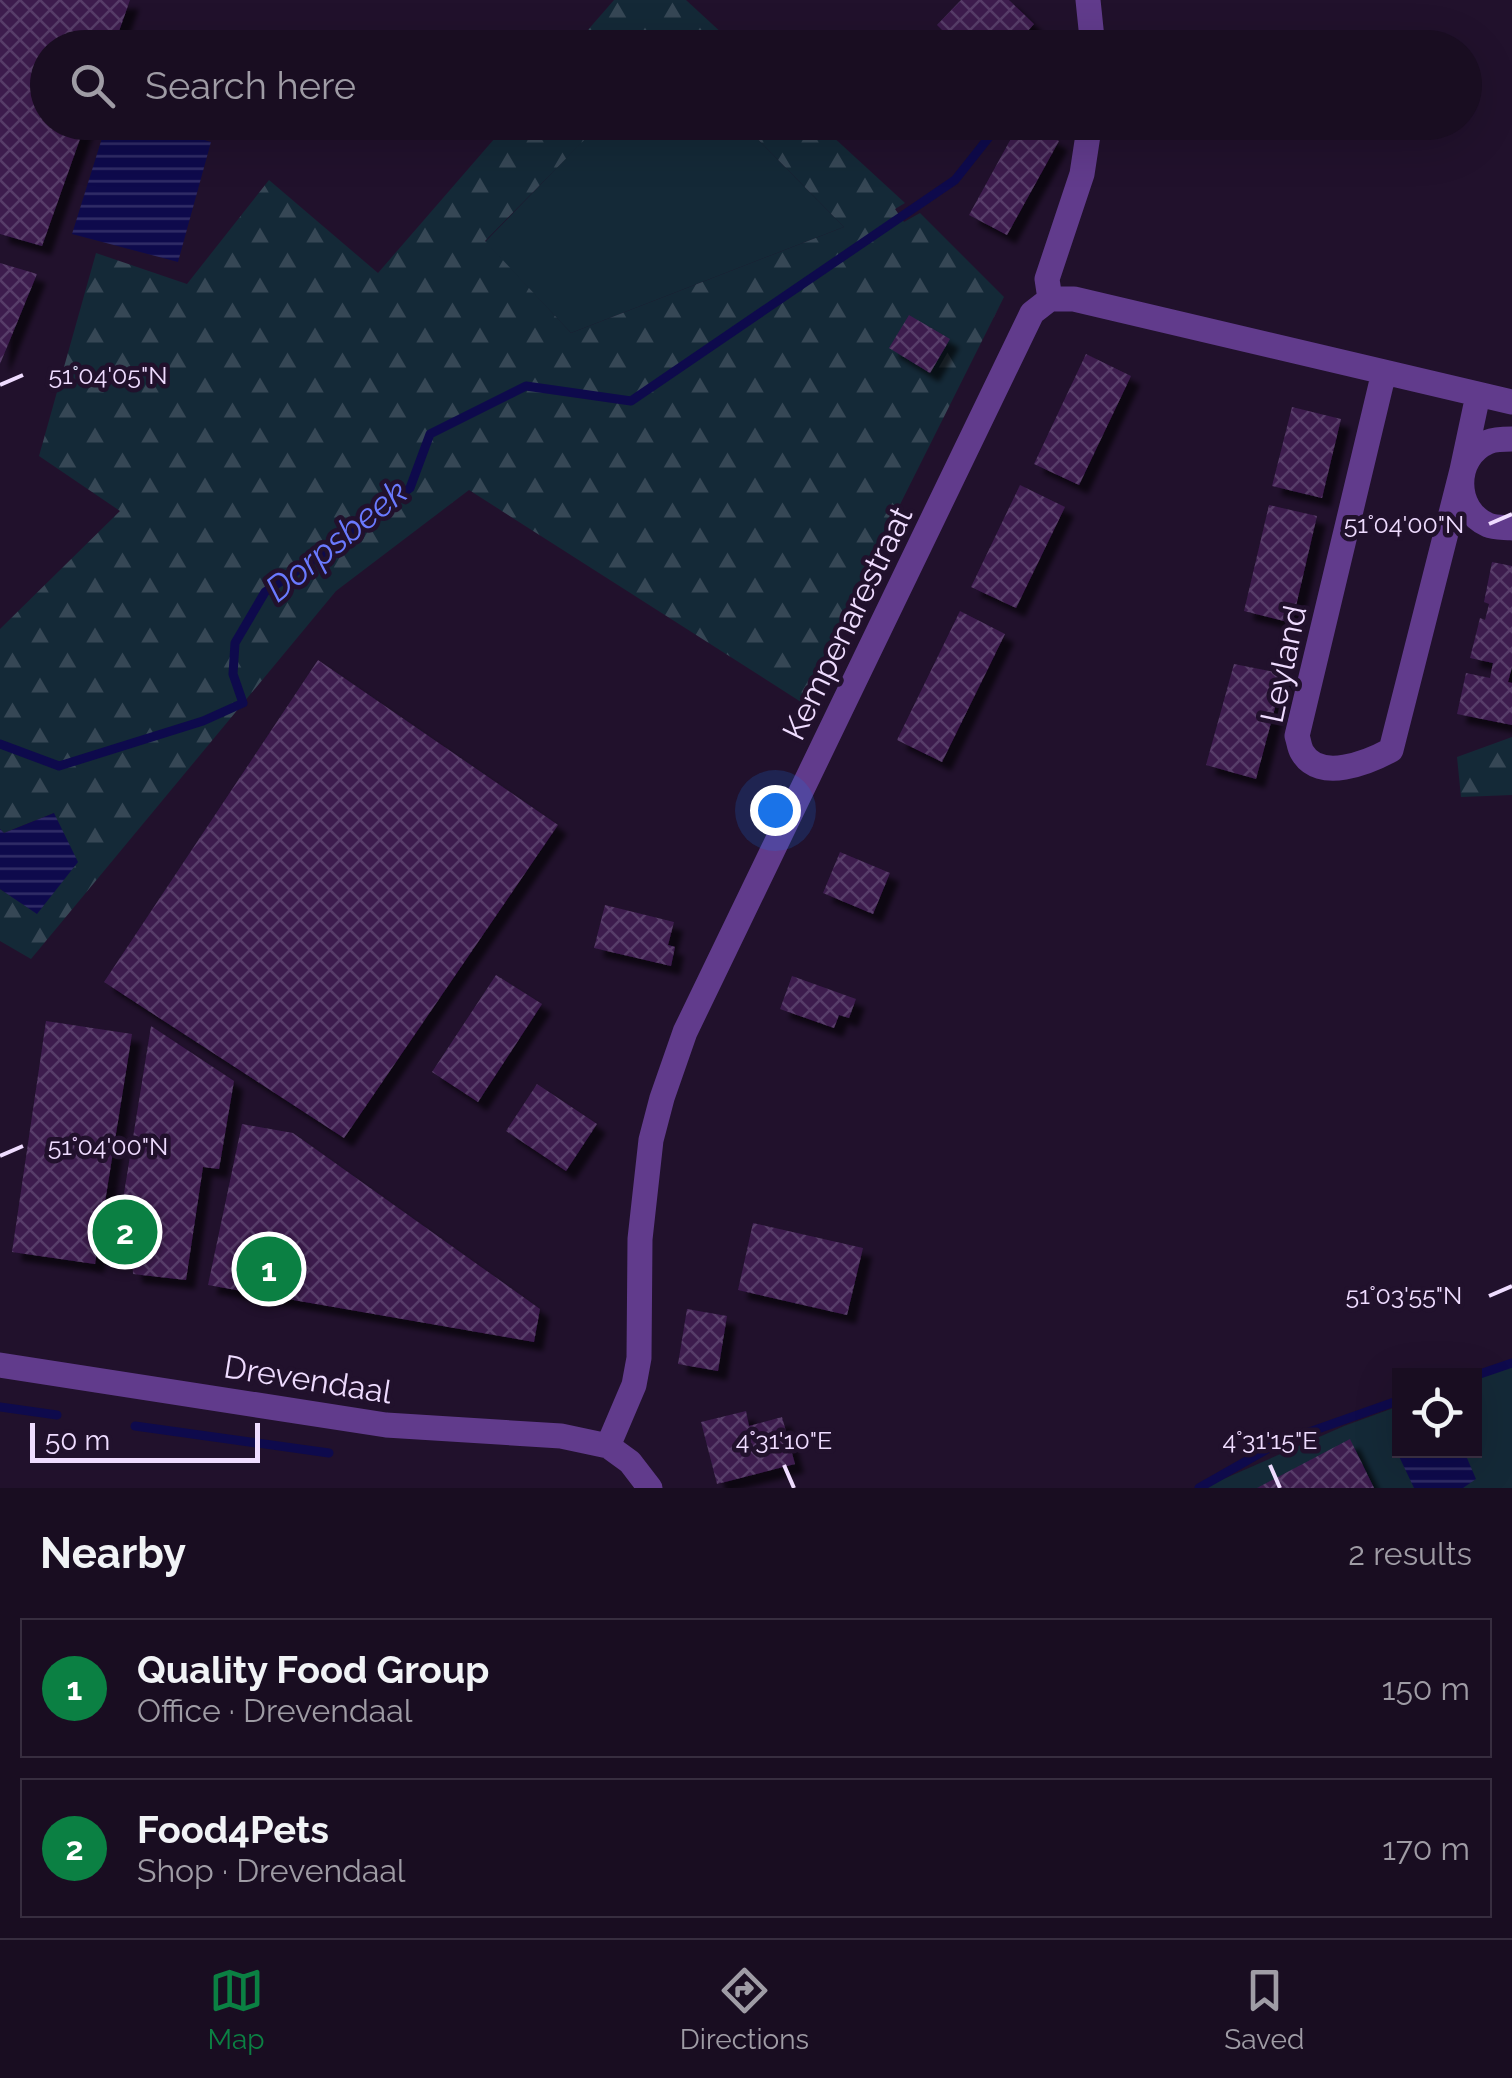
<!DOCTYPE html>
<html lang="en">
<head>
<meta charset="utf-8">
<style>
	body { margin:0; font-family:Raleway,sans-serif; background:#22162a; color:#f1f3f6 }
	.controls { position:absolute; right:30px; bottom:30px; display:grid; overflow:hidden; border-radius:0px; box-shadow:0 10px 40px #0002 }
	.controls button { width:90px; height:90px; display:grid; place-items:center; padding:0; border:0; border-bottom:2px solid #372d3f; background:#190d21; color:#f1f3f6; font:50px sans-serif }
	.scale { position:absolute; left:30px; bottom:25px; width:230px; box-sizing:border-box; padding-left:10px; border:5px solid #efdcff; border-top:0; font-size:28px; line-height:35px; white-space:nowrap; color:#efdcff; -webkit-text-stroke:8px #21112c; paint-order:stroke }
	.you { position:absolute; left:775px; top:810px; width:35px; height:35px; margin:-25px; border:8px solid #fff; border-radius:50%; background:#1a73e8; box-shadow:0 0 0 15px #1a73e833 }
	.badge { display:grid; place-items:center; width:65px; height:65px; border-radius:50%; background:#0b8043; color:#fff; font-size:32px; font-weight:700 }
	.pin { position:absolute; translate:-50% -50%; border:5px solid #fff; box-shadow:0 2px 10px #0006 }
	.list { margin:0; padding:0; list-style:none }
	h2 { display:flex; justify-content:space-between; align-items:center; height:130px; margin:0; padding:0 40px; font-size:42px }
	h2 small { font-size:32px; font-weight:400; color:#9f9ca5 }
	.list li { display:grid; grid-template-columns:65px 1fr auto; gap:30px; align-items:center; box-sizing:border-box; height:140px; margin:0 20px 20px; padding:0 20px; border:2px solid #372d3f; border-radius:0px }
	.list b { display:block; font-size:38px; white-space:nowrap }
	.list p { margin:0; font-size:32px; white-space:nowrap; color:#9f9ca5 }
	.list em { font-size:32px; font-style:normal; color:#9f9ca5 }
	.icon { flex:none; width:55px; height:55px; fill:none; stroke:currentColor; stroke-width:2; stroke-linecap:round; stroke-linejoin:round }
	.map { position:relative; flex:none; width:1512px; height:1488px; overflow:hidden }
	.search { position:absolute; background:#190d21; box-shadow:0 10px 40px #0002; left:30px; right:30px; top:30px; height:110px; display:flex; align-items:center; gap:25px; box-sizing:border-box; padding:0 35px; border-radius:55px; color:#9f9ca5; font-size:38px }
	.sheet { height:450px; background:#190d21 }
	nav { display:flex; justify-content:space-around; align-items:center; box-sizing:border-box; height:140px; border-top:2px solid #372d3f; background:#190d21; font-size:28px; color:#9f9ca5 }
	nav a { display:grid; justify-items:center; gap:5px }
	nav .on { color:#0b8043 }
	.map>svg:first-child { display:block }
	.grass { fill:#142937 }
	.forest { fill:url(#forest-firs) }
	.water { fill:url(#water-rules) }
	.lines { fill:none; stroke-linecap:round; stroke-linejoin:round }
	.stream { stroke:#0e0a4c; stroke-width:9 }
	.building { fill:url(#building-cross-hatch); filter:url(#shadow) }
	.minor { stroke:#613b8c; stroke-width:25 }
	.ticks { fill:none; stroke:#efdcff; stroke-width:4 }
	.labels { text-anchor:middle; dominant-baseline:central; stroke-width:9; stroke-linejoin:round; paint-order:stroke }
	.street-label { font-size:32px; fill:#efdcff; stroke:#21112c }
	.water-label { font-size:35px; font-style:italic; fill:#6a7aff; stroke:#21112c }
	.ticks-label { font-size:25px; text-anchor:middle; fill:#efdcff; stroke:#21112c; stroke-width:9; stroke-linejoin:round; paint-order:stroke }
</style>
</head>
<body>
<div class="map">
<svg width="1512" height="1488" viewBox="0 0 1512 1488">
	<defs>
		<pattern id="forest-firs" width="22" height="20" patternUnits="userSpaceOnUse" patternTransform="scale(2.5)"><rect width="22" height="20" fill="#142937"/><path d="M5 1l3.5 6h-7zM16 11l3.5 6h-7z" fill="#364755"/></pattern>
		<pattern id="water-rules" width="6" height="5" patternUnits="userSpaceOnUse" patternTransform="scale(2.5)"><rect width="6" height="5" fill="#0e0a4c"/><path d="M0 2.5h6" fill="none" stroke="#312d67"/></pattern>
		<pattern id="building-cross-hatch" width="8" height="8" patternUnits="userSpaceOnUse" patternTransform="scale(2.5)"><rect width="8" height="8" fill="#3c1c4e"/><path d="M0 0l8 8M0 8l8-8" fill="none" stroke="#583c69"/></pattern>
		<filter id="shadow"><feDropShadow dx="9" dy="9" stdDeviation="2.5" flood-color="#0009"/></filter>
	</defs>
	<rect width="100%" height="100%" fill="#21112c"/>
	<!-- grass -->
	<path class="grass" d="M601,122L742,123L844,227L571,333L485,242Z
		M1512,1366V1488H1203L1344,1426L1399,1406L1400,1450H1474L1475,1379Z"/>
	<!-- forest -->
	<path class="forest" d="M614,0H686L737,47H573Z
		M508,123H601L485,241L571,333L844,227L742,123H818L905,203L895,209L904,222L920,213L1004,297L801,702L469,490L336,591L31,959L0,941V889L37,913L54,813L4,833L0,829V629L120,511L39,456L96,253L187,284L269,180L378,273Z
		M1512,737V795L1461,797L1457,757Z"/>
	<!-- water -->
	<path class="water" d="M107,122L148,123L211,142L178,262L72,234Z
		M54,813L78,862L37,914L0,889V829L4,833Z
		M1399,1449L1464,1451L1476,1479L1463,1488H1414L1396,1450Z"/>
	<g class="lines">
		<!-- stream -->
		<path class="stream" d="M0,744L59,766L203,721L243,703L233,674L235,643L265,592L316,558L410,488L430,434L526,386L631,401L955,180L1001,122
			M1474,1376L1512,1363
			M0,1407L57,1415
			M135,1426L329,1453
			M1199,1488L1278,1443L1400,1400"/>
	</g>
	<!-- building -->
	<path class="building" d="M0,0H130L113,48H48V122H86L42,246L0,234Z
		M961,0H1009L1034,24L1012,48H977L964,35L956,44L937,25Z
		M1020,122H1024L1059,141L1007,235L969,215Z
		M0,263L37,274L0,364Z
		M909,315L950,339L930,373L889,348Z
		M1086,354L1131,376L1079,485L1034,464Z
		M1292,407L1341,419L1322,498L1272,486Z
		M1020,485L1065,507L1016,608L971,587Z
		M1269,505L1317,516L1292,623L1244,611Z
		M1492,562L1512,566V667L1508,682L1512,683V725L1457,714L1466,673L1490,678L1493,663L1470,658L1480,618L1485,620L1489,604L1484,602Z
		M960,611L1005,634L942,762L897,740Z
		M318,660L558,825L344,1138L104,982Z
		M1234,664L1284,674L1256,779L1206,765Z
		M840,852L890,873L873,914L823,893Z
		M605,905L674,922L668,945L675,947L671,966L594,948Z
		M496,975L542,1004L478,1102L432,1072Z
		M792,976L856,999L849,1018L839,1015L834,1028L780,1009Z
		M46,1021L132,1034L95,1264L12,1252Z
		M151,1026L234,1081L219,1169L203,1167L186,1280L133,1274L132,1245L116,1243Z
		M537,1084L597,1124L566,1171L506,1131Z
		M242,1124L293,1133L540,1309L534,1342L208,1285Z
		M753,1223L863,1248L847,1315L738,1290Z
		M687,1309L727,1316L718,1371L678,1364Z
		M746,1411L749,1426L782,1417L795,1464L717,1484L701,1422Z
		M1350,1439L1374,1488H1257Z"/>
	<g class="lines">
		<!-- minor -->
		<path class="minor" d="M1088,0L1093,48
			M1050,299H1074L1512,402
			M1050,299L1047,279L1082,174L1090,122
			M1384,372L1297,736C1299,741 1299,747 1302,752C1319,783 1369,762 1391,750L1462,470L1478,395
			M1512,439C1505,439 1495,439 1488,442C1453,457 1453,510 1488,525C1495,528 1505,527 1512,528
			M0,1365L386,1425L561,1436L608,1446L630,1462L650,1488
			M608,1446L634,1385L639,1358L640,1239L651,1140L662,1098L685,1032L1032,313L1050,299"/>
	</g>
	<!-- ticks -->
	<path class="ticks" d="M0,385L23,375M1489,524L1512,514M0,1156L23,1146M1489,1296L1512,1286M784,1465L794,1488M1270,1465L1280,1488"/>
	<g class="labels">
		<!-- street labels -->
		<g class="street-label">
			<text transform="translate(847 623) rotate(-64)">Kempenarestraat</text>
			<text transform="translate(1283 664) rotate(-78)">Leyland</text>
			<text transform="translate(308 1379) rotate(9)">Drevendaal</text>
		</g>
		<!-- water labels -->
		<g class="water-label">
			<text transform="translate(336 540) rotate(-39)">Dorpsbeek</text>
		</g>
	</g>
	<g class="ticks-label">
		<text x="108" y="384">51°04'05"N</text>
		<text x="1404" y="533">51°04'00"N</text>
		<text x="108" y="1155">51°04'00"N</text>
		<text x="1404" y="1304">51°03'55"N</text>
		<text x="784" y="1449">4°31'10"E</text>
		<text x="1270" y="1449">4°31'15"E</text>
	</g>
</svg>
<div class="controls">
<button><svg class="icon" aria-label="locate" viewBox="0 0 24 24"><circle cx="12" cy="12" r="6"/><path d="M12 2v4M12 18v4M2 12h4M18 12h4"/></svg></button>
</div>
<div class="scale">50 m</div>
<div class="you"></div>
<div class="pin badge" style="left:269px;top:1269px">1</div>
<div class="pin badge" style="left:125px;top:1232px">2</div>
<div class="search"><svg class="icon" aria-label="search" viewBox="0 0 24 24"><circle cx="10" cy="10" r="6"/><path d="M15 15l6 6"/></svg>Search here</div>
</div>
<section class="sheet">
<h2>Nearby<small>2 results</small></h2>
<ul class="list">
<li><span class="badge">1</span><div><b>Quality Food Group</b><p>Office · Drevendaal</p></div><em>150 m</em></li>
<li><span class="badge">2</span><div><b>Food4Pets</b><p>Shop · Drevendaal</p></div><em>170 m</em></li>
</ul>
</section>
<nav>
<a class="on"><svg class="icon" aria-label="map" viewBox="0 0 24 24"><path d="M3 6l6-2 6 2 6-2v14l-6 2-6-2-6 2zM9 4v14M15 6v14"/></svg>Map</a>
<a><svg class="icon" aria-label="directions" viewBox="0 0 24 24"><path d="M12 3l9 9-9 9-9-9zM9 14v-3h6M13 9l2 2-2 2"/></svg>Directions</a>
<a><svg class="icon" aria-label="saved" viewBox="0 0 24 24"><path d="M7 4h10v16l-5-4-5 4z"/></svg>Saved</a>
</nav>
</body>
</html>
